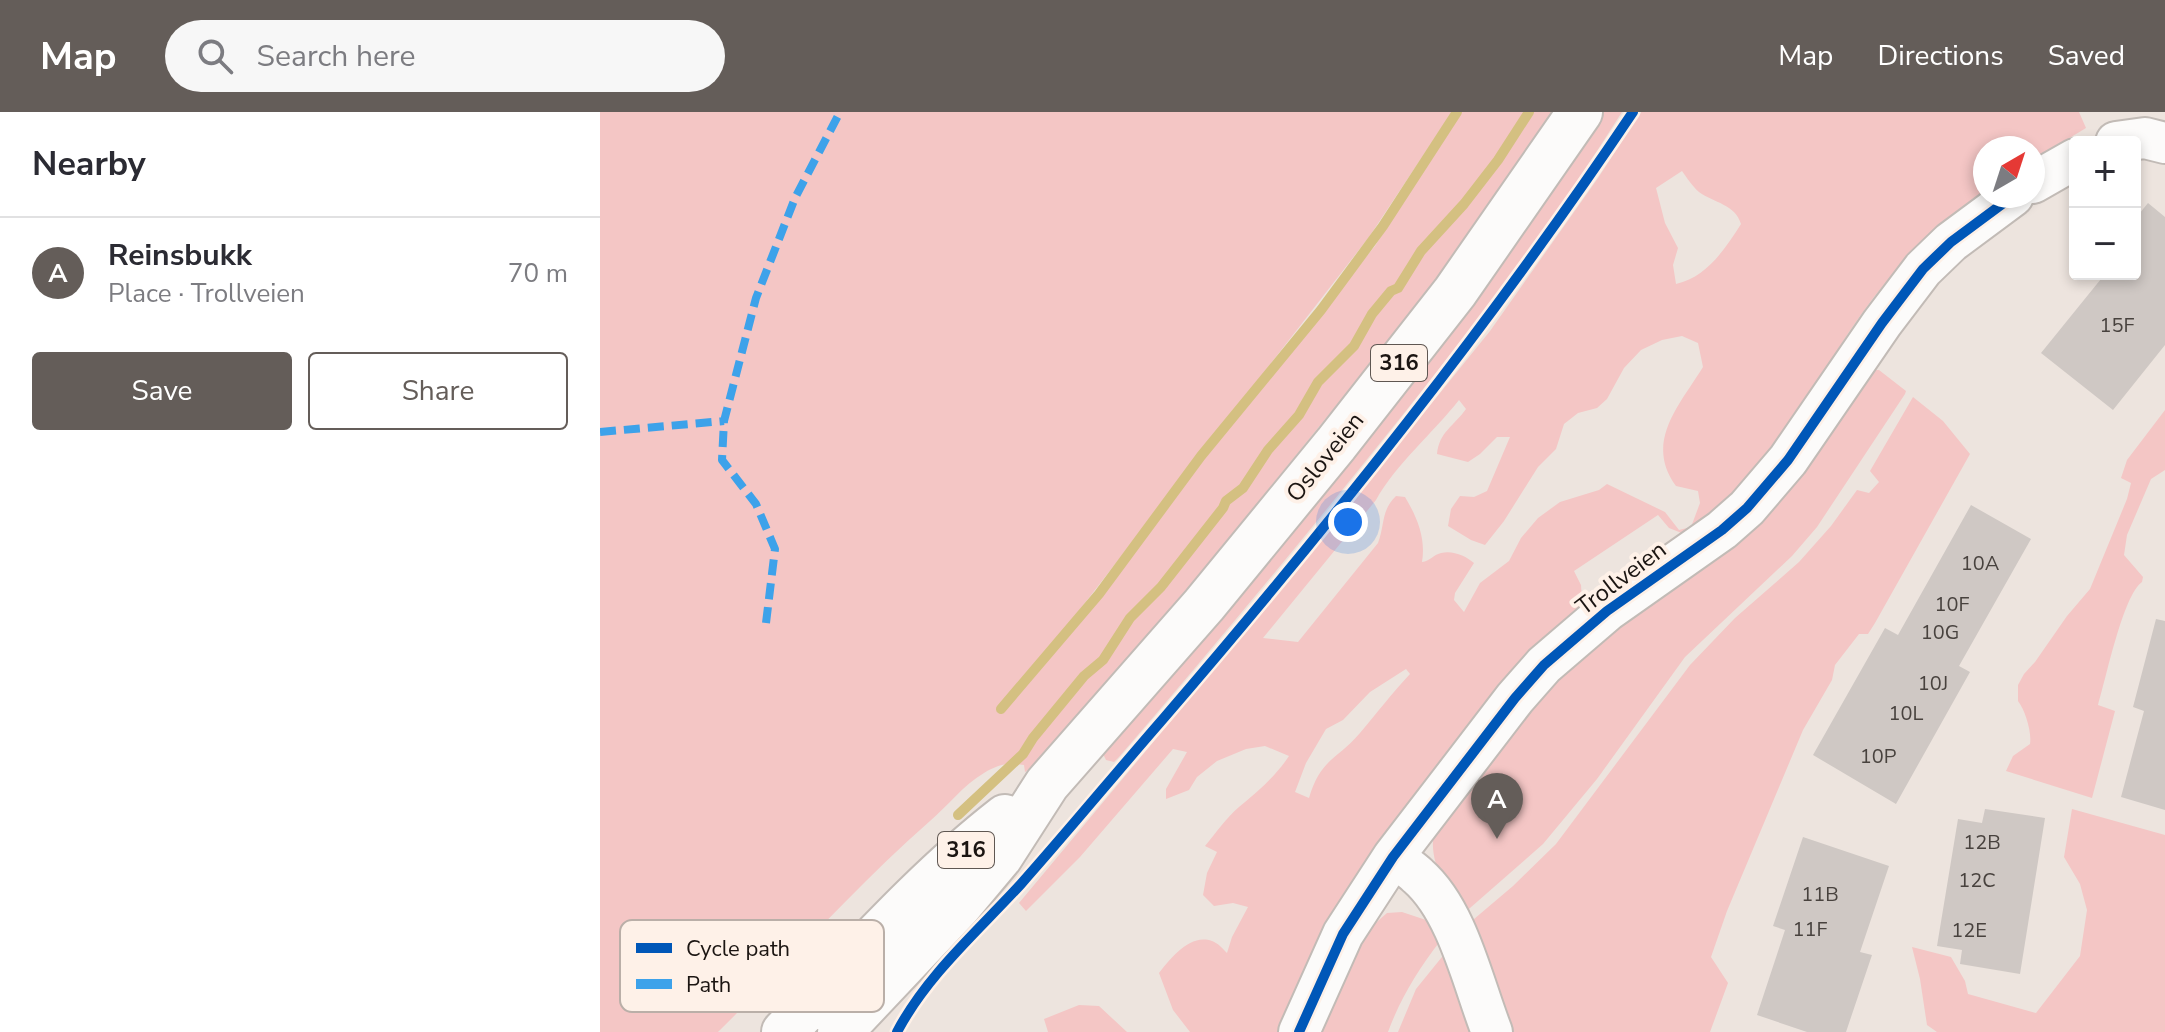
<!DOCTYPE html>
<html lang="en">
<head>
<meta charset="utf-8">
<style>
	body { margin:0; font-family:"Nunito Sans",sans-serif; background:#f7f7f7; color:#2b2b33 }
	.controls { position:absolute; right:24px; top:24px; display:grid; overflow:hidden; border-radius:8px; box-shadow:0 4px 12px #0003 }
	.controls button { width:72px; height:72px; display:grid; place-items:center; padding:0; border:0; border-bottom:2px solid #e1e1e2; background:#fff; color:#2b2b33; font:40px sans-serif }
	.compass { position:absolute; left:1373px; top:24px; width:72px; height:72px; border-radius:50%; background:#fff; box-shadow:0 4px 12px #0003; rotate:39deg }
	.you { position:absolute; left:748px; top:410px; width:28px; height:28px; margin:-20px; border:6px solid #fff; border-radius:50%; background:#1a73e8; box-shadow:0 0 0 12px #1a73e833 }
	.badge { display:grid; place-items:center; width:52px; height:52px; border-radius:50%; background:#645d59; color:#fff; font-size:26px; font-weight:700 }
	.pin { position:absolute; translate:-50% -66px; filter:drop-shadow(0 2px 4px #0008) }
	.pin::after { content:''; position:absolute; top:42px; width:28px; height:24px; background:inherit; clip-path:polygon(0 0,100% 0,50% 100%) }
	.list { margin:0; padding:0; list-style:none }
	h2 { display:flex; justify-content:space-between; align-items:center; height:104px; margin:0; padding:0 32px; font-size:34px }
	h2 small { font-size:26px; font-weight:400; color:#7c7c81 }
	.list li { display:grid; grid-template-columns:52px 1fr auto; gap:24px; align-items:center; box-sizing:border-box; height:112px; padding:0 32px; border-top:2px solid #e1e1e2 }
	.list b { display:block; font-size:30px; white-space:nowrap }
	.list p { margin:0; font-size:26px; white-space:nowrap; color:#7c7c81 }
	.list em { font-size:26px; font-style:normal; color:#7c7c81 }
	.actions { display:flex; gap:16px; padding:24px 32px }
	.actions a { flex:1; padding:18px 0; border:2px solid #645d59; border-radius:8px; text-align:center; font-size:28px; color:#645d59 }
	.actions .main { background:#645d59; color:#fff }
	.icon { flex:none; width:44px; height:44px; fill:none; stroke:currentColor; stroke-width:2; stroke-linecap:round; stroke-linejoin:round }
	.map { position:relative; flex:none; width:1565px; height:920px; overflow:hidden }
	header { display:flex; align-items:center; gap:48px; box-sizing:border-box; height:112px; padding:0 40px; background:#645d59; color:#fff }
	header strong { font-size:38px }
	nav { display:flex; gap:44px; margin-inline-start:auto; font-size:28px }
	.search { width:560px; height:72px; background:#f7f7f7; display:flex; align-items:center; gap:20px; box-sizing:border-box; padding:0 28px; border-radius:44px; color:#7c7c81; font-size:30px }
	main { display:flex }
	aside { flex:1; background:#fff }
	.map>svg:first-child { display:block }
	.green { fill:#f4c6c5; fill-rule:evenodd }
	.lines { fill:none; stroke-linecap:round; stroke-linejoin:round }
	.stream { stroke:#d4c081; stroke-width:10 }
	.building { fill:#cfc8c4 }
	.minor-casing { stroke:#c2bbb6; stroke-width:44 }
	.primary-casing { stroke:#c2bbb6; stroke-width:48 }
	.minor { stroke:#fcfbfa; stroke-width:40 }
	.primary { stroke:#fcfbfa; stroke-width:44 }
	.quiet { stroke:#3da2ea; stroke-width:8; stroke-dasharray:16 8; stroke-linecap:butt }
	.cycleway-casing { stroke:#fef1e8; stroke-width:15 }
	.cycleway { stroke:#0057b8; stroke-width:10 }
	.labels { text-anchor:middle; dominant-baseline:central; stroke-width:8; stroke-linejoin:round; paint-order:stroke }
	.number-label { font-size:20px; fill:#48423e }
	.shield { fill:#fef1e8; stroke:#5f5752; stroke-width:2 }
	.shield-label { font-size:22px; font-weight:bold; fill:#1b1512 }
	.street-label { font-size:24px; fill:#1b1512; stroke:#fef1e8 }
	.key { fill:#fef1e8; stroke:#baafa8; stroke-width:2 }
	.key-label { font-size:22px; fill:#1b1512 }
</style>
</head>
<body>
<header>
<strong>Map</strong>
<div class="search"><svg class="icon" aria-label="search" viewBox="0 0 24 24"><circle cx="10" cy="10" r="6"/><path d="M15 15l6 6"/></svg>Search here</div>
<nav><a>Map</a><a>Directions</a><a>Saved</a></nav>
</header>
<main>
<aside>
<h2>Nearby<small></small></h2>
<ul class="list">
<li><span class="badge">A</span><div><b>Reinsbukk</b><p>Place · Trollveien</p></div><em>70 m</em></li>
</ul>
<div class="actions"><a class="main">Save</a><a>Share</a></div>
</aside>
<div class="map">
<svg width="1565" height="920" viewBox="0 0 1565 920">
	<rect width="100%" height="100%" fill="#ede4de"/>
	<!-- green -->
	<path class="green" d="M0,0H852L769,125L460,523L504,480L589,364L775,134L860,0H954L822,187L580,487L436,653L425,660L424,653C409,650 397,653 384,661C363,673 348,694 330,709C255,775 189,850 118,920H0Z
		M1002,0H1022C944,125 852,242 760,356C681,454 601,550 519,645L514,650L506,648L502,640L991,19Z
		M1041,0H1479L1486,16L1433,48V36H1385V80C1343,110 1306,144 1274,185C1224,250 1191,326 1132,385C1118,399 1099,410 1084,422L1069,416L1058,403L974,459L981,473L982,488L978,499L962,510L919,557L683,920H590L573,898L559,861C571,846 590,821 612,829C618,831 623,837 627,841L632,825L648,795L633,791L614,794L603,783L607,761L617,740L605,734C616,721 626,706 639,695C657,680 676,664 689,644L665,634L646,637L617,649L597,665L589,678L566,687V677L587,640L573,637L480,745L426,799L419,791L706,447L890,219L998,66ZM1082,59C1087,66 1093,75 1099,80C1114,91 1135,92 1141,112C1125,137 1107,165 1076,172L1073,153L1078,136L1065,111L1056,76ZM1082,224L1098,231L1103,255C1079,294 1044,330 1076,374L1098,379L1100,391L1091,415L1079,418L1065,400L1007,372L999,378L960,390L938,406L921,426L909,449L880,471L864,500L854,488L855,481L874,451C866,444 853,438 841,441C833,443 830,449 822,450C826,426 817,405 805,385L796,384C781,398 785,413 778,431L698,530L663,526L776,388C796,352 833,321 859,288L866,297C854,314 839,320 837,342L868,350L880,342L897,325H910L887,379L874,385L860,384L851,397L848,414L871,428L885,433L904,409L938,355L956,337L964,312L978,301L997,296L1007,287L1024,256L1041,238L1062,228ZM806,557L810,562C792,581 777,601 760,621C737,648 721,646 709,686L695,680L706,651L726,617L743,608L770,580Z
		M1272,258H1279L1306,279L1305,282L1217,415L1192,444L1085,545L997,667L943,732L862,803C847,777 828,751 834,720L937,583Z
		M1313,285L1343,309L1370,342L1275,511L1268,522H1259L1235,553L1232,568L1203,618L1127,799L1111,845L1128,871L1110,920H904L867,813L913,774L956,732L1090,553L1135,506L1199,450L1231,414L1257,378L1269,381L1279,370L1270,359Z
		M1565,298V358L1551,367L1527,423L1524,443L1543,465L1542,470C1523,483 1506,567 1498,593L1515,599L1492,686L1406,659L1413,644L1430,632C1432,620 1425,598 1418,589V573L1424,562L1435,550L1467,504L1490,477L1527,387L1531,371L1521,366L1527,348Z
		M1472,697L1565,723V920H1337L1327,913L1320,867L1312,835L1351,845L1365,869L1368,882L1436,901L1480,844L1487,798L1480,772L1464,745Z
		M802,800L829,809L841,828C818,858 801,885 788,920H719L763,822L787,801Z
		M846,840L873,920H798L816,877Z
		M479,893L499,894L527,920H448L444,907Z"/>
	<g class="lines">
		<!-- stream -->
		<path class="stream" d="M401,597L499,482L601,344L721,198L783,114L857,0
			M358,703L423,642L433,626L484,564L503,548L530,506L561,475L623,396L626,389L643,376L668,338L699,303L718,270L754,234L772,202L791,179L798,176L821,139L864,92L898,48L929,0"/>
	</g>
	<!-- building -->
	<path class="building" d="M1548,91L1565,105V233L1513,298L1441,241L1505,162H1535V107Z
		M1371,393L1431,427L1359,554L1370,560L1296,692L1213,643L1285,516L1298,523Z
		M1556,507L1565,509V698L1521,685L1544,599L1533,595Z
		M1385,697L1445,706L1420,862L1360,852L1362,838L1337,834L1358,707L1382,711Z
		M1203,725L1289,754L1260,840L1272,843L1246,920H1207L1157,903L1185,818L1173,814Z"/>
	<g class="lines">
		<!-- minor casing -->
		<g class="minor-casing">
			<path id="minor" d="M1516,30L1545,26L1565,31
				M1433,71L1475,47
				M793,745C801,751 811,757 818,764C858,799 873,872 892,920
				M699,920L743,822L793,745L915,586L944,553L1007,499L1122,418L1147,396L1188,348L1282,211L1323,157L1351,130L1413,84"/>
		</g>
		<!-- primary casing -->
		<g class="primary-casing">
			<path id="primary" d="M184,920C255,847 324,768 405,705
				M240,920L359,794L400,745L447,672L604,493L736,332L855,180L980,0"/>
		</g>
		<!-- minor -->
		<use href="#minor" class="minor"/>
		<!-- primary -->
		<use href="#primary" class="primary"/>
		<!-- quiet -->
		<path class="quiet" d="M0,320L124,309
			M166,511L175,437L156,392L122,348L124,309L156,186L195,86L240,0"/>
		<!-- cycleway casing -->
		<g class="cycleway-casing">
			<path id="cycleway" d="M297,920C327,863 378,819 421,772C469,718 515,662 563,607C730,413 890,213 1033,0
				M699,920L743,822L793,745L915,586L944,553L1007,499L1122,418L1147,396L1188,348L1282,211L1323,157L1351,130L1413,84"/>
		</g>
		<!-- cycleway -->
		<use href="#cycleway" class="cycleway"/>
	</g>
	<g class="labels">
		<!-- number labels -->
		<g class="number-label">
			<text x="1517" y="213">15F</text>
			<text x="1380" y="451">10A</text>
			<text x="1352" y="492">10F</text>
			<text x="1340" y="520">10G</text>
			<text x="1333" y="571">10J</text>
			<text x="1306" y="601">10L</text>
			<text x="1278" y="644">10P</text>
			<text x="1382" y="730">12B</text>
			<text x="1377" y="768">12C</text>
			<text x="1220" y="782">11B</text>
			<text x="1210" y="817">11F</text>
			<text x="1369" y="818">12E</text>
		</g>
		<!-- shield labels -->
		<g class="shield">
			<rect x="771" y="233" width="56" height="36" rx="6"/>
			<rect x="338" y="720" width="56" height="36" rx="6"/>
		</g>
		<g class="shield-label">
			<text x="799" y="251">316</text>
			<text x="366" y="738">316</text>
		</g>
		<!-- street labels -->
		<g class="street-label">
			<text transform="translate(725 345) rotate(-51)">Osloveien</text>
			<text transform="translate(1021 466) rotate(-37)">Trollveien</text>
		</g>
	</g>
	<!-- legend -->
	<rect x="20" y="808" width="264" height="92" rx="12" class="key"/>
	<rect x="36" y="831" width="36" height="10" fill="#0057b8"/>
	<rect x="36" y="867" width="36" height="10" fill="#3da2ea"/>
	<g class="key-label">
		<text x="86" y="844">Cycle path</text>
		<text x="86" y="880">Path</text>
	</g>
</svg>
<div class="controls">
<button>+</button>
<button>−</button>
</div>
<svg class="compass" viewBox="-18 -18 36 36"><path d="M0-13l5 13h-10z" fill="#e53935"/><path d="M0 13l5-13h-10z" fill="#7c7c81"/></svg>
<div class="you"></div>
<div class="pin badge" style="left:897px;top:727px">A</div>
</div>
</main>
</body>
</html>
